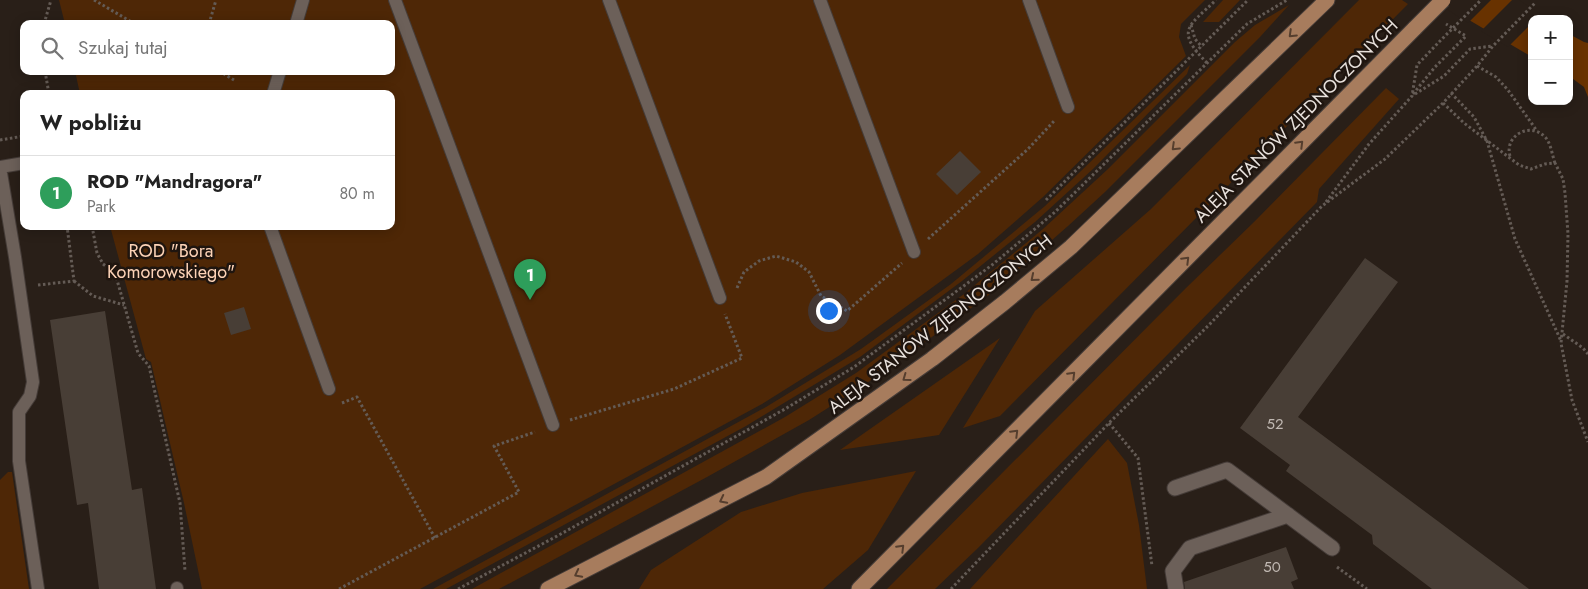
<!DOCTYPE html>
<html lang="pl">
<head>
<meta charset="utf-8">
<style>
	body { margin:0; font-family:Jost,sans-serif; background:#f6f6f6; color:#222 }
	.controls { position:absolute; right:15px; top:15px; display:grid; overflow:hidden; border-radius:10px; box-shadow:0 2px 12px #0003 }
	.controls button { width:45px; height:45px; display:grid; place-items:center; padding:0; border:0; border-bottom:1px solid #e0e0e0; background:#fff; color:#222; font:25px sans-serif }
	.you { position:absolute; left:828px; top:310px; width:18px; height:18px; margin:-12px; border:4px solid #fff; border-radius:50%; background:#1a73e8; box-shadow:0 0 0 8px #1a73e833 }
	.badge { display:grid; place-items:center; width:32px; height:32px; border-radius:50%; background:#855939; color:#fff; font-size:16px; font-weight:700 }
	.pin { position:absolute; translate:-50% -41px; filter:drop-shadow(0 1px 2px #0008) }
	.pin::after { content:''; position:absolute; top:26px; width:18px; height:15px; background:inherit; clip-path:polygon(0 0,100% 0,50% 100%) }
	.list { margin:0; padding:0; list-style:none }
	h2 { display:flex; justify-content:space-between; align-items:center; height:65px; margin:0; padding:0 20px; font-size:21px }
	h2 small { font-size:16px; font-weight:400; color:#767676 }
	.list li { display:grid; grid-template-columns:32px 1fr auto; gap:15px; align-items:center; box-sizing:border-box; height:75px; padding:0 20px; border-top:1px solid #e0e0e0 }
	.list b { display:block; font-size:19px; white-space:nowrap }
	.list p { margin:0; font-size:16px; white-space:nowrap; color:#767676 }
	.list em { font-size:16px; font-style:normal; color:#767676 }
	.icon { flex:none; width:28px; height:28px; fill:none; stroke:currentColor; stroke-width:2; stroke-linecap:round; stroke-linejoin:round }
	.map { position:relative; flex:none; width:1588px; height:589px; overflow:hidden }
	.search { position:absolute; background:#fff; box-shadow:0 2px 12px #0003; left:20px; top:20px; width:375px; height:55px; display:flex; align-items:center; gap:12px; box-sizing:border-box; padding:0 18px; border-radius:10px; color:#767676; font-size:19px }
	.panel { position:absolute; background:#fff; box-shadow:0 2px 12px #0003; left:20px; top:90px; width:375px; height:140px; border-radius:10px }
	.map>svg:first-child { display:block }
	.green { fill:#4e2706 }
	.water { fill:#683200 }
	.pier { fill:#291f18 }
	.building { fill:#483e36 }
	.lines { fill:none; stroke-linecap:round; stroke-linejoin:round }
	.lane-casing { stroke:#453c38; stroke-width:14 }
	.street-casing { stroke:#453c38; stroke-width:17 }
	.primary-casing { stroke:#453c38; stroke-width:17 }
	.path { stroke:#645b55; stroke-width:3; stroke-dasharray:2.5 2.5; stroke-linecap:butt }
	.lane { stroke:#6c6059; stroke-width:12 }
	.street { stroke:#6c6059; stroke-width:15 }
	.primary { stroke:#a77c5d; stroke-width:15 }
	.primary-bridge-casing { stroke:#453c38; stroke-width:17; stroke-linecap:butt }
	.path-bridge { stroke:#645b55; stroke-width:3; stroke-dasharray:2.5 2.5; stroke-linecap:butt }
	.primary-bridge { stroke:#a77c5d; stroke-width:15 }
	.oneway { stroke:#553e2e }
	.labels { text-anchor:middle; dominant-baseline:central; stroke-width:5; stroke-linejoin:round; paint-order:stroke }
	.number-label { font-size:15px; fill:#c0b8b2 }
	.street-label { font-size:18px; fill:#e8e1dc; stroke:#1f150f }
	.park-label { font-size:18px; fill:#fdd3b7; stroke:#1f150f }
</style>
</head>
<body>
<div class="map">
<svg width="1588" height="589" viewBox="0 0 1588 589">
	<rect width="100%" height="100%" fill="#291f18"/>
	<!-- green -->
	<path class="green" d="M59,0H1205L1181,24L1179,37L1186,56L1043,197L978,254L840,355L762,404L420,589H202L184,503L151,362L146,359L110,226H391V94H80L75,71H391V24H65Z
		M1223,0H1240L1219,22H1203Z
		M1359,0H1402L1408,4L1000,416L963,428L1035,311L1151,209Z
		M1289,5L1260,37L1105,192L1068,226L994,291L917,348L864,385L809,420L707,477L499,589H472L785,417L856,373L964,294L1043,229L1108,169L1235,42L1255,25Z
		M1190,65L1187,74L1093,169L1035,222L962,281L860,357L746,426L446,589H433L766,407L861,349L951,284L1045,206Z
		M1386,88L1399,99L1319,189L1317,202L978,548L935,589H887L1186,288L1254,222Z
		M1000,338L939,435L840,450Z
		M1108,439L1127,463L1139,525L1147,589H970Z
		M916,471L868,550L823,589H639L651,570L741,512L802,493Z
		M8,472H12L29,589H0V480Z"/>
	<!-- water -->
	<path class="water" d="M1435,0H1514L1544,19H1532V57Z
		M1569,34L1584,42L1588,43V97L1584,87L1569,76Z"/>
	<!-- pier -->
	<path class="pier" d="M1433,0H1491L1468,23Z
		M1512,0H1519L1541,14L1536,19H1532V23L1508,47L1481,31Z"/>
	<!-- building -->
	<path class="building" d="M960,151L981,172L957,195L936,174Z
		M1365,258L1398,282L1298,417L1529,589H1432L1373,544L1372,535L1286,471L1290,465L1240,428Z
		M244,307L251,329L231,335L224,313Z
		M105,311L132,490L142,488L156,589H99L88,503L77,505L50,320Z
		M1286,547L1298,579L1291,582L1294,589H1185L1184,582Z"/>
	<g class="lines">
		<!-- lane casing -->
		<g class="lane-casing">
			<path id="lane" d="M395,0L553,425
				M609,0L720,298
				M820,0L914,252
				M1029,0L1068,107
				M296,24L303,0
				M273,94L280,71
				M0,167L15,257L33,382L30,396L19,412V461L38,589
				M0,167L24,163
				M270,226L329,389
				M177,588V589"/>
		</g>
		<!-- street casing -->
		<g class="street-casing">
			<path id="street" d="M1175,488L1227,470L1332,548
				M1176,589L1173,571L1190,548L1288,515"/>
		</g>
		<!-- primary casing -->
		<g class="primary-casing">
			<path id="primary" d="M548,589L766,477L932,359L1005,302L1071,247L1327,0
				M859,589L1415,28"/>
		</g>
		<!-- path -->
		<path class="path" d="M94,0L135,24
			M44,24L51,0
			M209,24L216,0
			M1191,25L1195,39L1202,47
			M1207,63C1175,30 1188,27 1216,0
			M1477,66L1496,77L1508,90L1537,131
			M45,71L49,94
			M219,71L234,80
			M1451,93L1474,117L1487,141L1515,239L1561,341
			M1413,94L1435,67L1466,36L1446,24
			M1415,94L1444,76L1470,49L1492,46
			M1443,103L1464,123L1519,165L1531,169L1545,164L1555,163L1563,179L1565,193L1568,234L1567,281L1561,343L1572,400L1588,442
			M0,140L24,136
			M1510,156C1504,136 1530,121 1545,137C1551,143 1552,155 1555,163
			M1046,200L1248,0
			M1326,202L1369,144L1412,96L1417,65L1439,42
			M92,226L97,253L103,264L115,273L138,353L149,366L180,503L185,571
			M928,239L1028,149L1055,120
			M74,281L93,296L124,305
			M38,285L74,281L67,226
			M737,288L744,272L759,261L776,256L796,262L809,272L821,296L847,311L902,263
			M1563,334L1583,348L1588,354
			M342,403L357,397L435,538
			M570,420L674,389L742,358L725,314
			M1109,423L1138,458L1152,566
			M1337,567L1367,589
			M339,589L519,492L494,446L535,432
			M458,589L559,535L785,409L854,367L992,265L1055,212L1247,24L1287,0
			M951,589L1109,423L1208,326L1322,206L1385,159L1443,103L1477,66L1493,46L1535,3"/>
		<!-- lane -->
		<use href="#lane" class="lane"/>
		<!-- street -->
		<use href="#street" class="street"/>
		<!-- primary -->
		<use href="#primary" class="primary"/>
		<!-- primary-bridge casing -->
		<g class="primary-bridge-casing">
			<path id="primary-bridge" d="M1415,28L1443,0"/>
		</g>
		<!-- path-bridge -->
		<path class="path-bridge" d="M1439,42L1481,0"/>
		<!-- primary-bridge -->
		<use href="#primary-bridge" class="primary-bridge"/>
	</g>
	<!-- one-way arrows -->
	<defs><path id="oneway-chevron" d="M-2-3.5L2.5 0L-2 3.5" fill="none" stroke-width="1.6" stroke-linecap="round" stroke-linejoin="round" transform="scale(1.25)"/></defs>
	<g class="oneway">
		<use href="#oneway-chevron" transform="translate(1292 34) rotate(136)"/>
		<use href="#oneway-chevron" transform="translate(1300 144) rotate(-45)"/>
		<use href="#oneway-chevron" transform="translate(1175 147) rotate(136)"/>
		<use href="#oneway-chevron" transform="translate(1186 260) rotate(-45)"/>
		<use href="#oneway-chevron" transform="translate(1034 278) rotate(140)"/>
		<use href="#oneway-chevron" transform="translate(1072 375) rotate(-45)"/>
		<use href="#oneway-chevron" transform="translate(906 378) rotate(144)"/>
		<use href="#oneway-chevron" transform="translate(1015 433) rotate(-45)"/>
		<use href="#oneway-chevron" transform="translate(723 500) rotate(153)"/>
		<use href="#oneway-chevron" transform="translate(901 548) rotate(-45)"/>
		<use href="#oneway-chevron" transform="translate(578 574) rotate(153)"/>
	</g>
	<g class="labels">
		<!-- number labels -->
		<g class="number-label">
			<text x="1275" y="424">52</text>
			<text x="1272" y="567">50</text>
		</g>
		<!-- street labels -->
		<g class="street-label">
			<text transform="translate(1296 121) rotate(-45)">ALEJA STANÓW ZJEDNOCZONYCH</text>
			<text transform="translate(940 324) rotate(-38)">ALEJA STANÓW ZJEDNOCZONYCH</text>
		</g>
		<!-- park labels -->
		<g class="park-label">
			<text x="171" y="251">ROD "Bora<tspan x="171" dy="21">Komorowskiego"</tspan></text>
		</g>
	</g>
</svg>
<div class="controls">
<button>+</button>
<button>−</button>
</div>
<div class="you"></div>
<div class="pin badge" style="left:530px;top:300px;background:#2e9e5b">1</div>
<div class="search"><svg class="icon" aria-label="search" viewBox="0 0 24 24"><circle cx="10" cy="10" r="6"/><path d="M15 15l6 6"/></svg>Szukaj tutaj</div>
<section class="panel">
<h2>W pobliżu<small></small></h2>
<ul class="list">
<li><span class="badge" style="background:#2e9e5b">1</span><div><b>ROD &quot;Mandragora&quot;</b><p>Park</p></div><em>80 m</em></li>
</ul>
</section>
</div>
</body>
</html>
